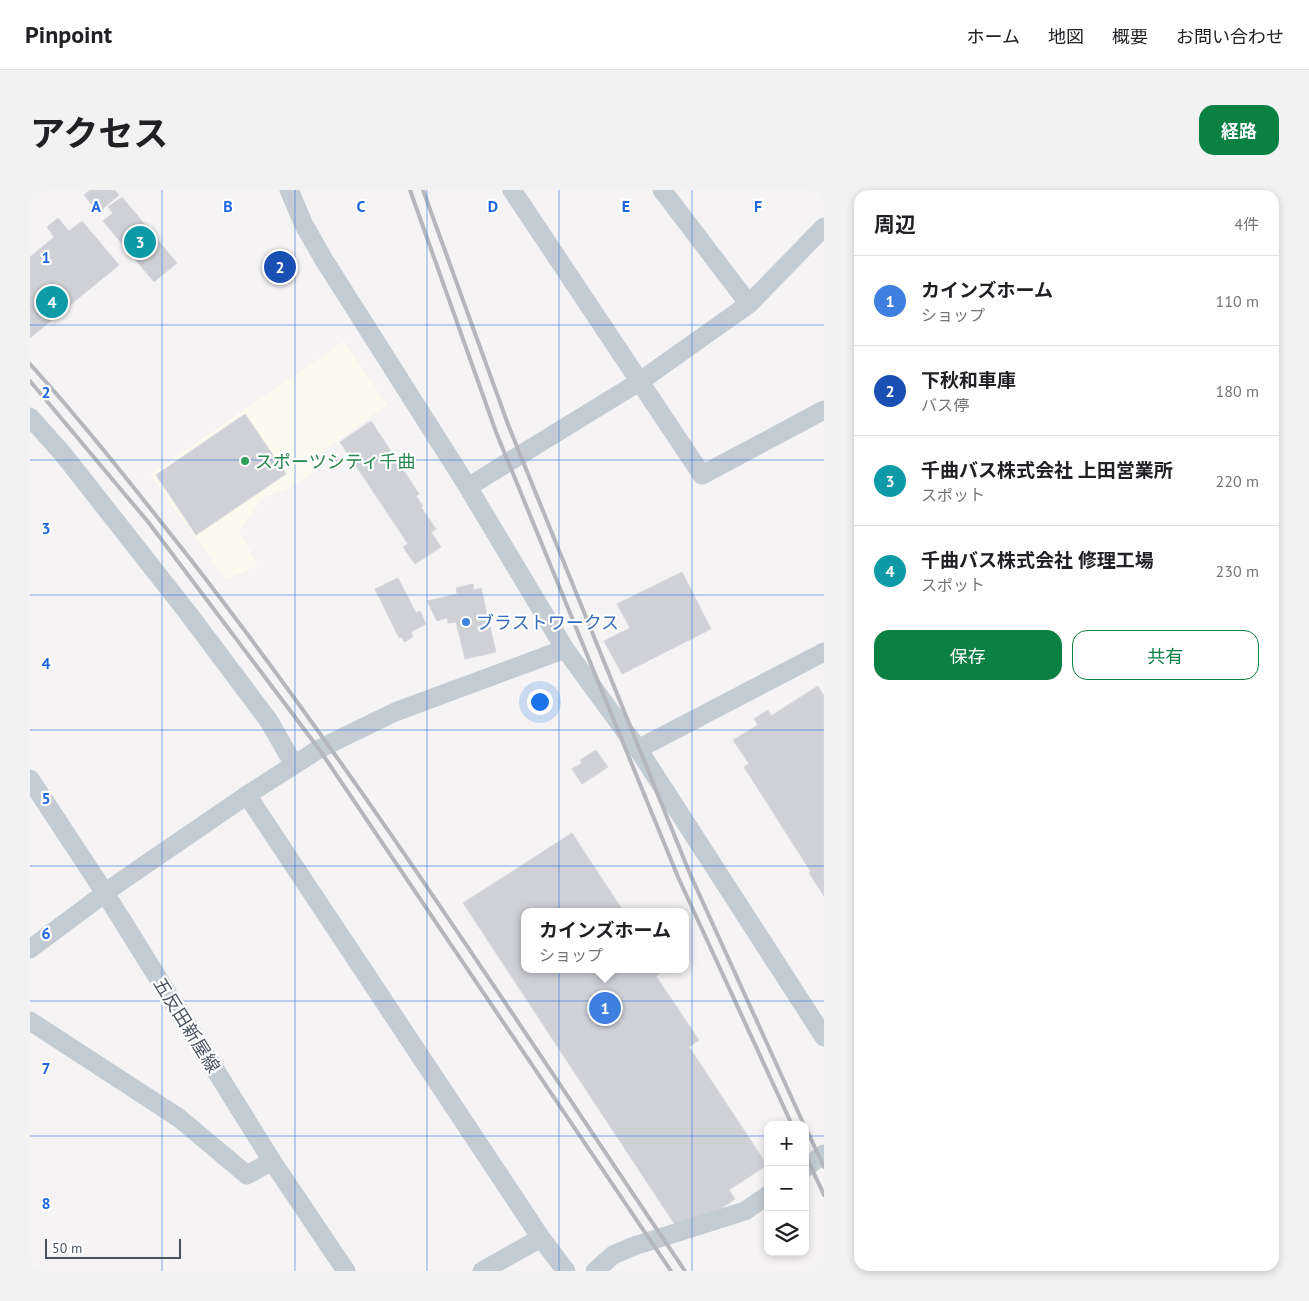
<!DOCTYPE html>
<html lang="ja">
<head>
<meta charset="utf-8">
<style>
	body { margin:0; font-family:"PT Sans","Noto Sans JP",sans-serif; background:#f2f2f2; color:#202124 }
	.controls { position:absolute; right:15px; bottom:15px; display:grid; overflow:hidden; border-radius:10px; box-shadow:0 2px 8px #0003 }
	.controls button { width:45px; height:45px; display:grid; place-items:center; padding:0; border:0; border-bottom:1px solid #e0e0e0; background:#fff; color:#202124; font:25px sans-serif }
	.scale { position:absolute; left:15px; bottom:12px; width:136px; box-sizing:border-box; padding-left:5px; border:2px solid #4a5460; border-top:0; font-size:14px; line-height:18px; white-space:nowrap; color:#4a5460; -webkit-text-stroke:4px #fff; paint-order:stroke }
	.you { position:absolute; left:509px; top:511px; width:18px; height:18px; margin:-12px; border:4px solid #fff; border-radius:50%; background:#1a73e8; box-shadow:0 0 0 8px #1a73e833 }
	.badge { display:grid; place-items:center; width:32px; height:32px; border-radius:50%; background:#0b8043; color:#fff; font-size:16px; font-weight:700 }
	.pin { position:absolute; translate:-50% -50%; border:2px solid #fff; box-shadow:0 1px 5px #0006 }
	.popup { position:absolute; left:491px; top:718px; width:168px; height:65px; box-sizing:border-box; display:grid; place-content:center; border-radius:10px; background:#fff; filter:drop-shadow(0 1px 4px #0005); font-size:16px; white-space:nowrap; color:#757577 }
	.popup b { font-size:19px; color:#202124 }
	.popup::after { content:''; position:absolute; left:50%; top:100%; margin-left:-10px; border:10px solid transparent; border-top-color:#fff }
	.list { margin:0; padding:0; list-style:none }
	h2 { display:flex; justify-content:space-between; align-items:center; height:65px; margin:0; padding:0 20px; font-size:21px }
	h2 small { font-size:16px; font-weight:400; color:#757577 }
	.list li { display:grid; grid-template-columns:32px 1fr auto; gap:15px; align-items:center; box-sizing:border-box; height:90px; padding:0 20px; border-top:1px solid #e0e0e0 }
	.list b { display:block; font-size:19px; white-space:nowrap }
	.list p { margin:0; font-size:16px; white-space:nowrap; color:#757577 }
	.list em { font-size:16px; font-style:normal; color:#757577 }
	.actions { display:flex; gap:10px; padding:15px 20px }
	.actions a { flex:1; padding:11px 0; border:1px solid #0b8043; border-radius:15px; text-align:center; font-size:18px; color:#0b8043 }
	.actions .main { background:#0b8043; color:#fff }
	.icon { flex:none; width:28px; height:28px; fill:none; stroke:currentColor; stroke-width:2; stroke-linecap:round; stroke-linejoin:round }
	.map { position:relative; flex:none; width:794px; height:1081px; overflow:hidden; border-radius:15px }
	header { display:flex; align-items:center; gap:30px; box-sizing:border-box; height:70px; padding:0 25px; background:#fff; border-bottom:1px solid #e0e0e0 }
	header strong { font-size:24px }
	nav { display:flex; gap:28px; margin-inline-start:auto; font-size:18px }
	.intro { display:flex; align-items:center; justify-content:space-between; box-sizing:border-box; height:120px; padding:0 30px }
	h1 { margin:0; font-size:35px }
	.button { padding:12px 22px; border-radius:15px; background:#0b8043; color:#fff; font-size:18px; font-weight:700 }
	main { display:flex; gap:30px; padding:0 30px }
	aside { flex:1; background:#fff; border-radius:15px; box-shadow:0 2px 8px #0003 }
	.map>svg:first-child { display:block }
	.commercial { fill:#fcf9ef }
	.building { fill:#cfd1d7; stroke:#d7d8dd }
	.lines { fill:none; stroke-linecap:round; stroke-linejoin:round }
	.minor { stroke:#c4ccd3; stroke-width:19 }
	.rail { stroke:#b5b7bc; stroke-width:4 }
	.grid { fill:none; stroke:#1f67e2; stroke-width:1; stroke-opacity:0.55 }
	.leisure-dot { fill:#2e9e5b; stroke:#fff; stroke-width:2 }
	.shop-dot { fill:#3f7fe0; stroke:#fff; stroke-width:2 }
	.labels { text-anchor:middle; dominant-baseline:central; stroke-width:4.5; stroke-linejoin:round; paint-order:stroke }
	.leisure-label { font-size:18px; fill:#27864d; stroke:#fff; text-anchor:start }
	.shop-label { font-size:18px; fill:#366cbe; stroke:#fff; text-anchor:start }
	.street-label { font-size:18px; fill:#4a5460; stroke:#fff }
	.grid-label { font-size:16px; text-anchor:middle; font-weight:bold; fill:#1f67e2; stroke:#fff; stroke-width:4.5; stroke-linejoin:round; paint-order:stroke }
</style>
</head>
<body>
<header>
<strong>Pinpoint</strong>
<nav><a>ホーム</a><a>地図</a><a>概要</a><a>お問い合わせ</a></nav>
</header>
<div class="intro"><h1>アクセス</h1><a class="button">経路</a></div>
<main>
<div class="map">
<svg width="794" height="1081" viewBox="0 0 794 1081">
	<rect width="100%" height="100%" fill="#f5f3f3"/>
	<!-- commercial -->
	<path class="commercial" d="M314,151L357,215L293,261L285,281L259,298L233,308L209,340L228,376L196,389L120,285Z"/>
	<!-- building -->
	<path class="building" d="M60,0H85L89,5L68,23L54,5Z
		M92,7L147,73L124,92L73,31L83,23L78,17Z
		M28,28L39,41L52,31L89,75L0,148V67L24,47L17,37Z
		M215,224L256,284L166,345L126,285Z
		M341,231L389,304L386,306L393,316L391,317L406,339L401,342L411,357L385,374L373,357L378,354L310,252Z
		M652,382L681,439L592,484L574,451L600,438L587,414Z
		M368,388L386,423L390,421L396,434L381,442L383,447L374,452L372,447L369,448L345,399Z
		M443,394L444,400L451,398L466,462L435,469L426,432L418,433L417,428L407,431L397,411L427,404L426,398Z
		M788,496L794,506V706L779,683L781,682L714,577L719,574L703,550L728,535L724,529L738,520L741,526Z
		M566,560L578,577L552,594L542,579L552,573L550,570Z
		M542,643L594,722H495V779H632L633,781L626,786L669,850L659,857L737,975L699,1000L705,1009L689,1020L645,1035L433,713Z"/>
	<g class="lines">
		<!-- minor -->
		<path class="minor" d="M259,0L274,35L294,70L438,297L535,459L608,559L794,847
			M482,0L672,285L794,220
			M632,0L719,114
			M0,227L33,264L158,423L239,531L264,575
			M438,297L609,192L719,114L794,37
			M608,559L794,462
			M0,589L75,703L242,971L316,1081
			M217,605L511,1048L536,1081
			M0,759L90,692L217,605L289,559L365,522L535,459
			M0,831L149,928L217,985L242,971
			M775,978L794,964
			M452,1081L511,1048
			M565,1081L583,1065L604,1056L715,1021L738,1005"/>
		<!-- rail -->
		<path class="rail" d="M380,0L466,242L648,687L762,935
			M393,0L479,237L660,684L774,935
			M0,174C57,237 109,304 161,370C338,598 493,842 655,1081
			M0,191L119,333L289,559L641,1081
			M775,936L794,977
			M775,964L794,1005"/>
	</g>
	<!-- grid -->
	<path class="grid" d="M132,0V1081M265,0V1081M397,0V1081M529,0V1081M662,0V1081M0,135H794M0,270H794M0,405H794M0,540H794M0,676H794M0,811H794M0,946H738M775,946H794"/>
	<!-- markers -->
	<circle class="leisure-dot" cx="215" cy="271" r="5"/>
	<circle class="shop-dot" cx="436" cy="432" r="5"/>
	<g class="labels">
		<!-- leisure labels -->
		<g class="leisure-label">
			<text x="225" y="271">スポーツシティ千曲</text>
		</g>
		<!-- shop labels -->
		<g class="shop-label">
			<text x="446" y="432">ブラストワークス</text>
		</g>
		<!-- street labels -->
		<g class="street-label">
			<text transform="translate(157 835) rotate(58)">五反田新屋線</text>
		</g>
	</g>
	<g class="grid-label">
		<text x="66" y="22">A</text>
		<text x="198" y="22">B</text>
		<text x="331" y="22">C</text>
		<text x="463" y="22">D</text>
		<text x="596" y="22">E</text>
		<text x="728" y="22">F</text>
		<text x="16" y="73">1</text>
		<text x="16" y="208">2</text>
		<text x="16" y="344">3</text>
		<text x="16" y="479">4</text>
		<text x="16" y="614">5</text>
		<text x="16" y="749">6</text>
		<text x="16" y="884">7</text>
		<text x="16" y="1019">8</text>
	</g>
</svg>
<div class="controls">
<button>+</button>
<button>−</button>
<button><svg class="icon" aria-label="layers" viewBox="0 0 24 24"><path d="M12 4l9 5-9 5-9-5zM3 14l9 5 9-5"/></svg></button>
</div>
<div class="scale">50 m</div>
<div class="you"></div>
<div class="pin badge" style="left:575px;top:818px;background:#3f7fe0">1</div>
<div class="popup"><b>カインズホーム</b>ショップ</div>
<div class="pin badge" style="left:250px;top:77px;background:#1a4fb4">2</div>
<div class="pin badge" style="left:110px;top:52px;background:#0f9aa8">3</div>
<div class="pin badge" style="left:22px;top:112px;background:#0f9aa8">4</div>
</div>
<aside>
<h2>周辺<small>4件</small></h2>
<ul class="list">
<li><span class="badge" style="background:#3f7fe0">1</span><div><b>カインズホーム</b><p>ショップ</p></div><em>110 m</em></li>
<li><span class="badge" style="background:#1a4fb4">2</span><div><b>下秋和車庫</b><p>バス停</p></div><em>180 m</em></li>
<li><span class="badge" style="background:#0f9aa8">3</span><div><b>千曲バス株式会社 上田営業所</b><p>スポット</p></div><em>220 m</em></li>
<li><span class="badge" style="background:#0f9aa8">4</span><div><b>千曲バス株式会社 修理工場</b><p>スポット</p></div><em>230 m</em></li>
</ul>
<div class="actions"><a class="main">保存</a><a>共有</a></div>
</aside>
</main>
</body>
</html>
